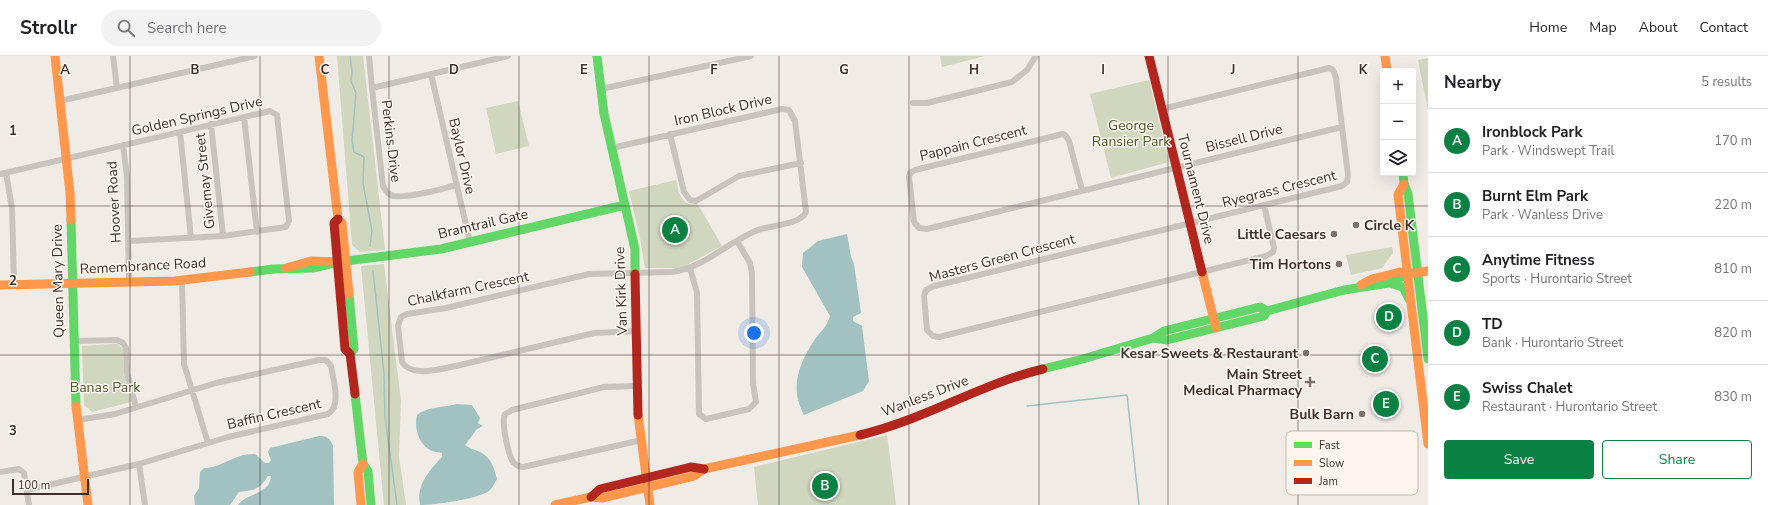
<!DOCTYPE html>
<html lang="en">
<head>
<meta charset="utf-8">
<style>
	body { margin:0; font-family:"Nunito Sans",sans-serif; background:#f2f2f2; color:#202124 }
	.controls { position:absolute; right:12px; top:12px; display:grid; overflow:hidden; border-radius:4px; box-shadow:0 4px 16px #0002 }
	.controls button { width:36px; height:36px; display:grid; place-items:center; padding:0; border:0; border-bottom:1px solid #e0e0e0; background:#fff; color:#202124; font:20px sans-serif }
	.scale { position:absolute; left:12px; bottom:10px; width:77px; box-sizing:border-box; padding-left:4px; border:2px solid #3b302b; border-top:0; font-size:11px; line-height:14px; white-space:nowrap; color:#3b302b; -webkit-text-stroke:3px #fbf5ee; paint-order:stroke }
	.you { position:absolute; left:754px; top:277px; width:14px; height:14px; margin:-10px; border:3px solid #fff; border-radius:50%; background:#1a73e8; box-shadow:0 0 0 6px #1a73e833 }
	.badge { display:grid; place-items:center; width:26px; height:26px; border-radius:50%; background:#0b8043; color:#fff; font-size:13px; font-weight:700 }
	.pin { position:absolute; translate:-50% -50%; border:2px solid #fff; box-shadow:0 1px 4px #0006 }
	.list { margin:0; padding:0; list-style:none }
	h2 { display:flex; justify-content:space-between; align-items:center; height:52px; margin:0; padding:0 16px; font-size:17px }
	h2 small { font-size:13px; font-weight:400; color:#757577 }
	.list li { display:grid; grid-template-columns:26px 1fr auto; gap:12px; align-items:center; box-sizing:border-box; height:64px; padding:0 16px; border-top:1px solid #e0e0e0 }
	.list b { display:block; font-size:15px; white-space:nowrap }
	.list p { margin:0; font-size:13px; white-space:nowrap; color:#757577 }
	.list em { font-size:13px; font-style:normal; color:#757577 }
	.actions { display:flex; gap:8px; padding:12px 16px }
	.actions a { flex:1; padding:9px 0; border:1px solid #0b8043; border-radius:4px; text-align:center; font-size:14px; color:#0b8043 }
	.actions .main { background:#0b8043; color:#fff }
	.icon { flex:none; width:22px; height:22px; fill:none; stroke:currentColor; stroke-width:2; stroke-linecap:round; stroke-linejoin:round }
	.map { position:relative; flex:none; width:1428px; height:449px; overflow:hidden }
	header { display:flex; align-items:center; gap:24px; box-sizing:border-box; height:56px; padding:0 20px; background:#fff; border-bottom:1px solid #e0e0e0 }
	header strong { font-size:19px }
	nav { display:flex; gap:22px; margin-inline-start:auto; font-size:14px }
	.search { width:280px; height:36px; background:#f2f2f2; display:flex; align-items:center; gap:10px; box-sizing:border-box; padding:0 14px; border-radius:22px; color:#757577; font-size:15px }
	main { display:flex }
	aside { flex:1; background:#fff }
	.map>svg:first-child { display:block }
	.green { fill:#d1d6bf }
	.water { fill:#a1c2c1 }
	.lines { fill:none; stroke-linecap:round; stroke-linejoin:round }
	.stream { stroke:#a1c2c1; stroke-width:1.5 }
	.street { stroke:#c9c3be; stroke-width:6 }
	.fast { stroke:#63d668; stroke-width:9 }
	.slow { stroke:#ff974d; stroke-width:9 }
	.jam { stroke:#b3261e; stroke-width:9 }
	.grid { fill:none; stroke:#3b302b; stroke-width:1; stroke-opacity:0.55 }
	.poi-dot { fill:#7a716c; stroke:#fbf5ee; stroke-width:1.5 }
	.labels { text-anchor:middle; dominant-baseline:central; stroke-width:3; stroke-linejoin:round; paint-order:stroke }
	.street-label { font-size:14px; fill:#3b302b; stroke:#fbf5ee }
	.park-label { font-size:14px; fill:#4a5a2e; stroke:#fbf5ee }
	.poi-label { font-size:14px; font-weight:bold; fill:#3b302b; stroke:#fbf5ee; text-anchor:end }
	.key { fill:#fbf5ee; stroke:#c1bab4; stroke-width:1 }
	.key-label { font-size:11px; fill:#3b302b }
	.grid-label { font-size:13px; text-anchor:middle; font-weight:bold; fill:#3b302b; stroke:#fbf5ee; stroke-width:3; stroke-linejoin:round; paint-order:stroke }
</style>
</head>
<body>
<header>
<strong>Strollr</strong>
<div class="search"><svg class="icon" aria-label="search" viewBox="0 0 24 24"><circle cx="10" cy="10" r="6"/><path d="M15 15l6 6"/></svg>Search here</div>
<nav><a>Home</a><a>Map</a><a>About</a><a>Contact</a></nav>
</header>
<main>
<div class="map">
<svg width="1428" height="449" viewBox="0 0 1428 449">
	<rect width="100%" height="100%" fill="#f0ebe5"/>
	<!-- green -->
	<path class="green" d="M337,0H363L385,194L360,196L352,189Z
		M940,0H985L942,11Z
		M1428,2V54L1418,4Z
		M1149,24L1169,106L1111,122L1090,38Z
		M518,45L529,90L496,98L486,52Z
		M676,124C679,136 681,152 697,147L722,190L681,212H645L640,182L629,135Z
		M1392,191L1393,197L1382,212L1351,219L1346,199Z
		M384,208L401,345L399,400L406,449H384L361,210Z
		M114,288H118L123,293L124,316L131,346L92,356L84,349L82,290Z
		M887,379L896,449H758L754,411Z"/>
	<!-- water -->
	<path class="water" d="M847,178L851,201L854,208L861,257L853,261V265L862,270L869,325L863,335L804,359C789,331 799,308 815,283C822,274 826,272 830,260L802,211L803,197L818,185Z
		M457,348L472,349L480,362L478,367L483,370L477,373L465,389C470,393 474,393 480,396C491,401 494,412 497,423C495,426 493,431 490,434C480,443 434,449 420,449C416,429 429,415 442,401V397C439,396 433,396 430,394C418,387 414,371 417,359C429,350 442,352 457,348Z
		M319,380C327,380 330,382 333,390L334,449H238C247,437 270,438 271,420H268C259,434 255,434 239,436L230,449H195L194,440L199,432L200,416L204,412C223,412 234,397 255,398L265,407H269L271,404L268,396L270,392Z"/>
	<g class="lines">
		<!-- stream -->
		<path class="stream" d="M350,0L352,16L351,25L356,37L352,85L354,96L364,101L363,127L372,175L370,190
			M373,215L384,317L385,361L397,449
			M1027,350L1127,339L1139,449"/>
		<!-- street -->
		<path class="street" d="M113,0L117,32
			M369,0L372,32
			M431,18L470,186
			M601,33L751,0
			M60,45L255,0
			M913,47H927L1012,26L1027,14L1036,0
			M1162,53L1329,12L1333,14L1336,22L1348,119L1347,126L1342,130C1206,164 1070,197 934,230L926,234L924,240L927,274L933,280L939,281L1266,200L1273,196L1274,192L1264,149
			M244,61L257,176
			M211,68L223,180
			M180,76L191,182
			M670,78L684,136L690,144L696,145L739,120L801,107
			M123,89L127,121L129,226
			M612,92L782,53L789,54L795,65L806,156C800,169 771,169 758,174C729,185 704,212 672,216L589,218L446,252L407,258L401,261L398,270L402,306C412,322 440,313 456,310L594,277L637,275
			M6,117L12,152L14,228
			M0,118L270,55L277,59L289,165L286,171L223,180L129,185
			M457,129C440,133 411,142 394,140C388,139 386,135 383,130L372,32L508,0
			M1082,134L1069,85L1066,80L1063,78L915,114L910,117L909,121L914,166L919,172L927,173L1342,71
			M690,212L697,237L699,358L706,363L749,353L756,346L753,327L752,217L750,207L737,185
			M182,224L184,308L208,387
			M74,285L117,284L123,287L126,292L127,317L136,351
			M637,330L604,331L512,354L505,358C501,366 508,400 514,407C517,410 519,411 523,411L642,384
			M139,408L145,449
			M0,416L19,413L24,417L29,449
			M27,434L139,408L228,381L328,358C342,350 333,323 331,310L326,304H319L216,327L115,358L78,364"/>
		<!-- fast -->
		<path class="fast" d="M597,0L604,58L635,193V218
			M1403,117L1404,128L1408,138L1428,303
			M71,164L76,350
			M250,216L273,213L313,212L338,206L441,193L625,149
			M1389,227L1403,231L1409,243
			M349,238L354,293L350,298
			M1153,282L1167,284L1264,260L1267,255L1344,234L1389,227L1408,218
			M1043,313L1083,303L1153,282L1164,275L1260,251L1267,255
			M355,338L363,408L368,415L371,449"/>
		<!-- slow -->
		<path class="slow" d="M55,0L70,137L71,164
			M319,0L338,163L342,167L349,238
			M1385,0L1387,15
			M1404,128L1398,139L1428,388
			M286,212L311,205L338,206
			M1202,216L1216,272
			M0,229L175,225L250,216
			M1361,229L1372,223L1400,216L1408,218L1428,215
			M76,350L88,449
			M638,359L650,449
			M361,449L358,416L363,408
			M555,449L591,441L602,442L694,420L704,413L860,379"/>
		<!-- jam -->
		<path class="jam" d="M1149,0L1202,216
			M338,163L334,167L345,293L350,298L355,338
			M635,218L638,359
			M860,379C924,364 980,328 1043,313
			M591,441L600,433L691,411L704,413"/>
	</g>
	<!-- grid -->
	<path class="grid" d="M130,0V449M260,0V449M389,0V449M519,0V449M649,0V449M779,0V449M909,0V449M1039,0V449M1168,0V449M1298,0V449M0,150H1428M0,299H1428"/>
	<!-- markers -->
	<g class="poi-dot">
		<circle cx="1356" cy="169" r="4"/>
		<circle cx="1334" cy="178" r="4"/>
		<circle cx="1339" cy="208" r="4"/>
		<circle cx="1306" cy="297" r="4"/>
		<path d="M1308 320h4v4h4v4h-4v4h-4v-4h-4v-4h4z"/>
		<circle cx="1362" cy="358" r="4"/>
	</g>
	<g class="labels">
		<!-- street labels -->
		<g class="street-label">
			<text transform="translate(723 54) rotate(-13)">Iron Block Drive</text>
			<text transform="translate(197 60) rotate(-13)">Golden Springs Drive</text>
			<text transform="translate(1244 82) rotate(-14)">Bissell Drive</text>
			<text transform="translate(391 85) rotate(83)">Perkins Drive</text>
			<text transform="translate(973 87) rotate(-14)">Pappain Crescent</text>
			<text transform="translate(462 100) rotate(77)">Baylor Drive</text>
			<text transform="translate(205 125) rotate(-96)">Givemay Street</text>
			<text transform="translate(1196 133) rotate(76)">Tournament Drive</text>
			<text transform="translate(1279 133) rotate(-14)">Ryegrass Crescent</text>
			<text transform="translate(114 146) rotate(-93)">Hoover Road</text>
			<text transform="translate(483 168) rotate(-13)">Bramtrail Gate</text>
			<text transform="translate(1002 202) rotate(-15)">Masters Green Crescent</text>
			<text transform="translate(143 210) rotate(-3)">Remembrance Road</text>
			<text transform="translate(58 225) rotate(-91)">Queen Mary Drive</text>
			<text transform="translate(468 233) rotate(-12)">Chalkfarm Crescent</text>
			<text transform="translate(621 235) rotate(-92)">Van Kirk Drive</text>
			<text transform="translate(925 340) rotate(-21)">Wanless Drive</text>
			<text transform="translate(274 358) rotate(-13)">Baffin Crescent</text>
		</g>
		<!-- park labels -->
		<g class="park-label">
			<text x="1131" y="69">George<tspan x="1131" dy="16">Ransier Park</tspan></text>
			<text x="105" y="331">Banas Park</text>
		</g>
		<!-- poi labels -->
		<g class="poi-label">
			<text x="1364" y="169" text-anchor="start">Circle K</text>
			<text x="1326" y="178">Little Caesars</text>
			<text x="1331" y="208">Tim Hortons</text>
			<text x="1298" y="297">Kesar Sweets &amp; Restaurant</text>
			<text x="1302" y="318">Main Street<tspan x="1302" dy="16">Medical Pharmacy</tspan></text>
			<text x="1354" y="358">Bulk Barn</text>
		</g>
	</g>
	<!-- legend -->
	<rect x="1286" y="375" width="132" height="64" rx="6" class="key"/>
	<rect x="1294" y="386" width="18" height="6" fill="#63d668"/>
	<rect x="1294" y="404" width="18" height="6" fill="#ff974d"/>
	<rect x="1294" y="422" width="18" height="6" fill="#b3261e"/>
	<g class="key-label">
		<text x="1319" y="393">Fast</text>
		<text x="1319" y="411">Slow</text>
		<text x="1319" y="429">Jam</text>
	</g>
	<g class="grid-label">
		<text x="65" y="18">A</text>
		<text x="195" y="18">B</text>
		<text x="325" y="18">C</text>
		<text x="454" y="18">D</text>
		<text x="584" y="18">E</text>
		<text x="714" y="18">F</text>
		<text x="844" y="18">G</text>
		<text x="974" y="18">H</text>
		<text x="1103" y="18">I</text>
		<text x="1233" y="18">J</text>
		<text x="1363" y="18">K</text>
		<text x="13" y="79">1</text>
		<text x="13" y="229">2</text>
		<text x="13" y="379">3</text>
	</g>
</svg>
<div class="controls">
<button>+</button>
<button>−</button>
<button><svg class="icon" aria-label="layers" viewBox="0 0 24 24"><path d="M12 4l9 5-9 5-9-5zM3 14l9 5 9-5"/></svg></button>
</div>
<div class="scale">100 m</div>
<div class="you"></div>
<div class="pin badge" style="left:675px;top:174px">A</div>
<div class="pin badge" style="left:825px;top:430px">B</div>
<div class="pin badge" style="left:1375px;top:303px">C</div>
<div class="pin badge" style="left:1389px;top:261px">D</div>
<div class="pin badge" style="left:1386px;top:348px">E</div>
</div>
<aside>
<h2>Nearby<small>5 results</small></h2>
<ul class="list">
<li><span class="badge">A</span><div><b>Ironblock Park</b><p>Park · Windswept Trail</p></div><em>170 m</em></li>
<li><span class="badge">B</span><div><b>Burnt Elm Park</b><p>Park · Wanless Drive</p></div><em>220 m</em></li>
<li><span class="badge">C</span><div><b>Anytime Fitness</b><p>Sports · Hurontario Street</p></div><em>810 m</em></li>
<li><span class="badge">D</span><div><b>TD</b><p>Bank · Hurontario Street</p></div><em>820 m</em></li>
<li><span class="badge">E</span><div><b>Swiss Chalet</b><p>Restaurant · Hurontario Street</p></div><em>830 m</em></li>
</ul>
<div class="actions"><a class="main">Save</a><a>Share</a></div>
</aside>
</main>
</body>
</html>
